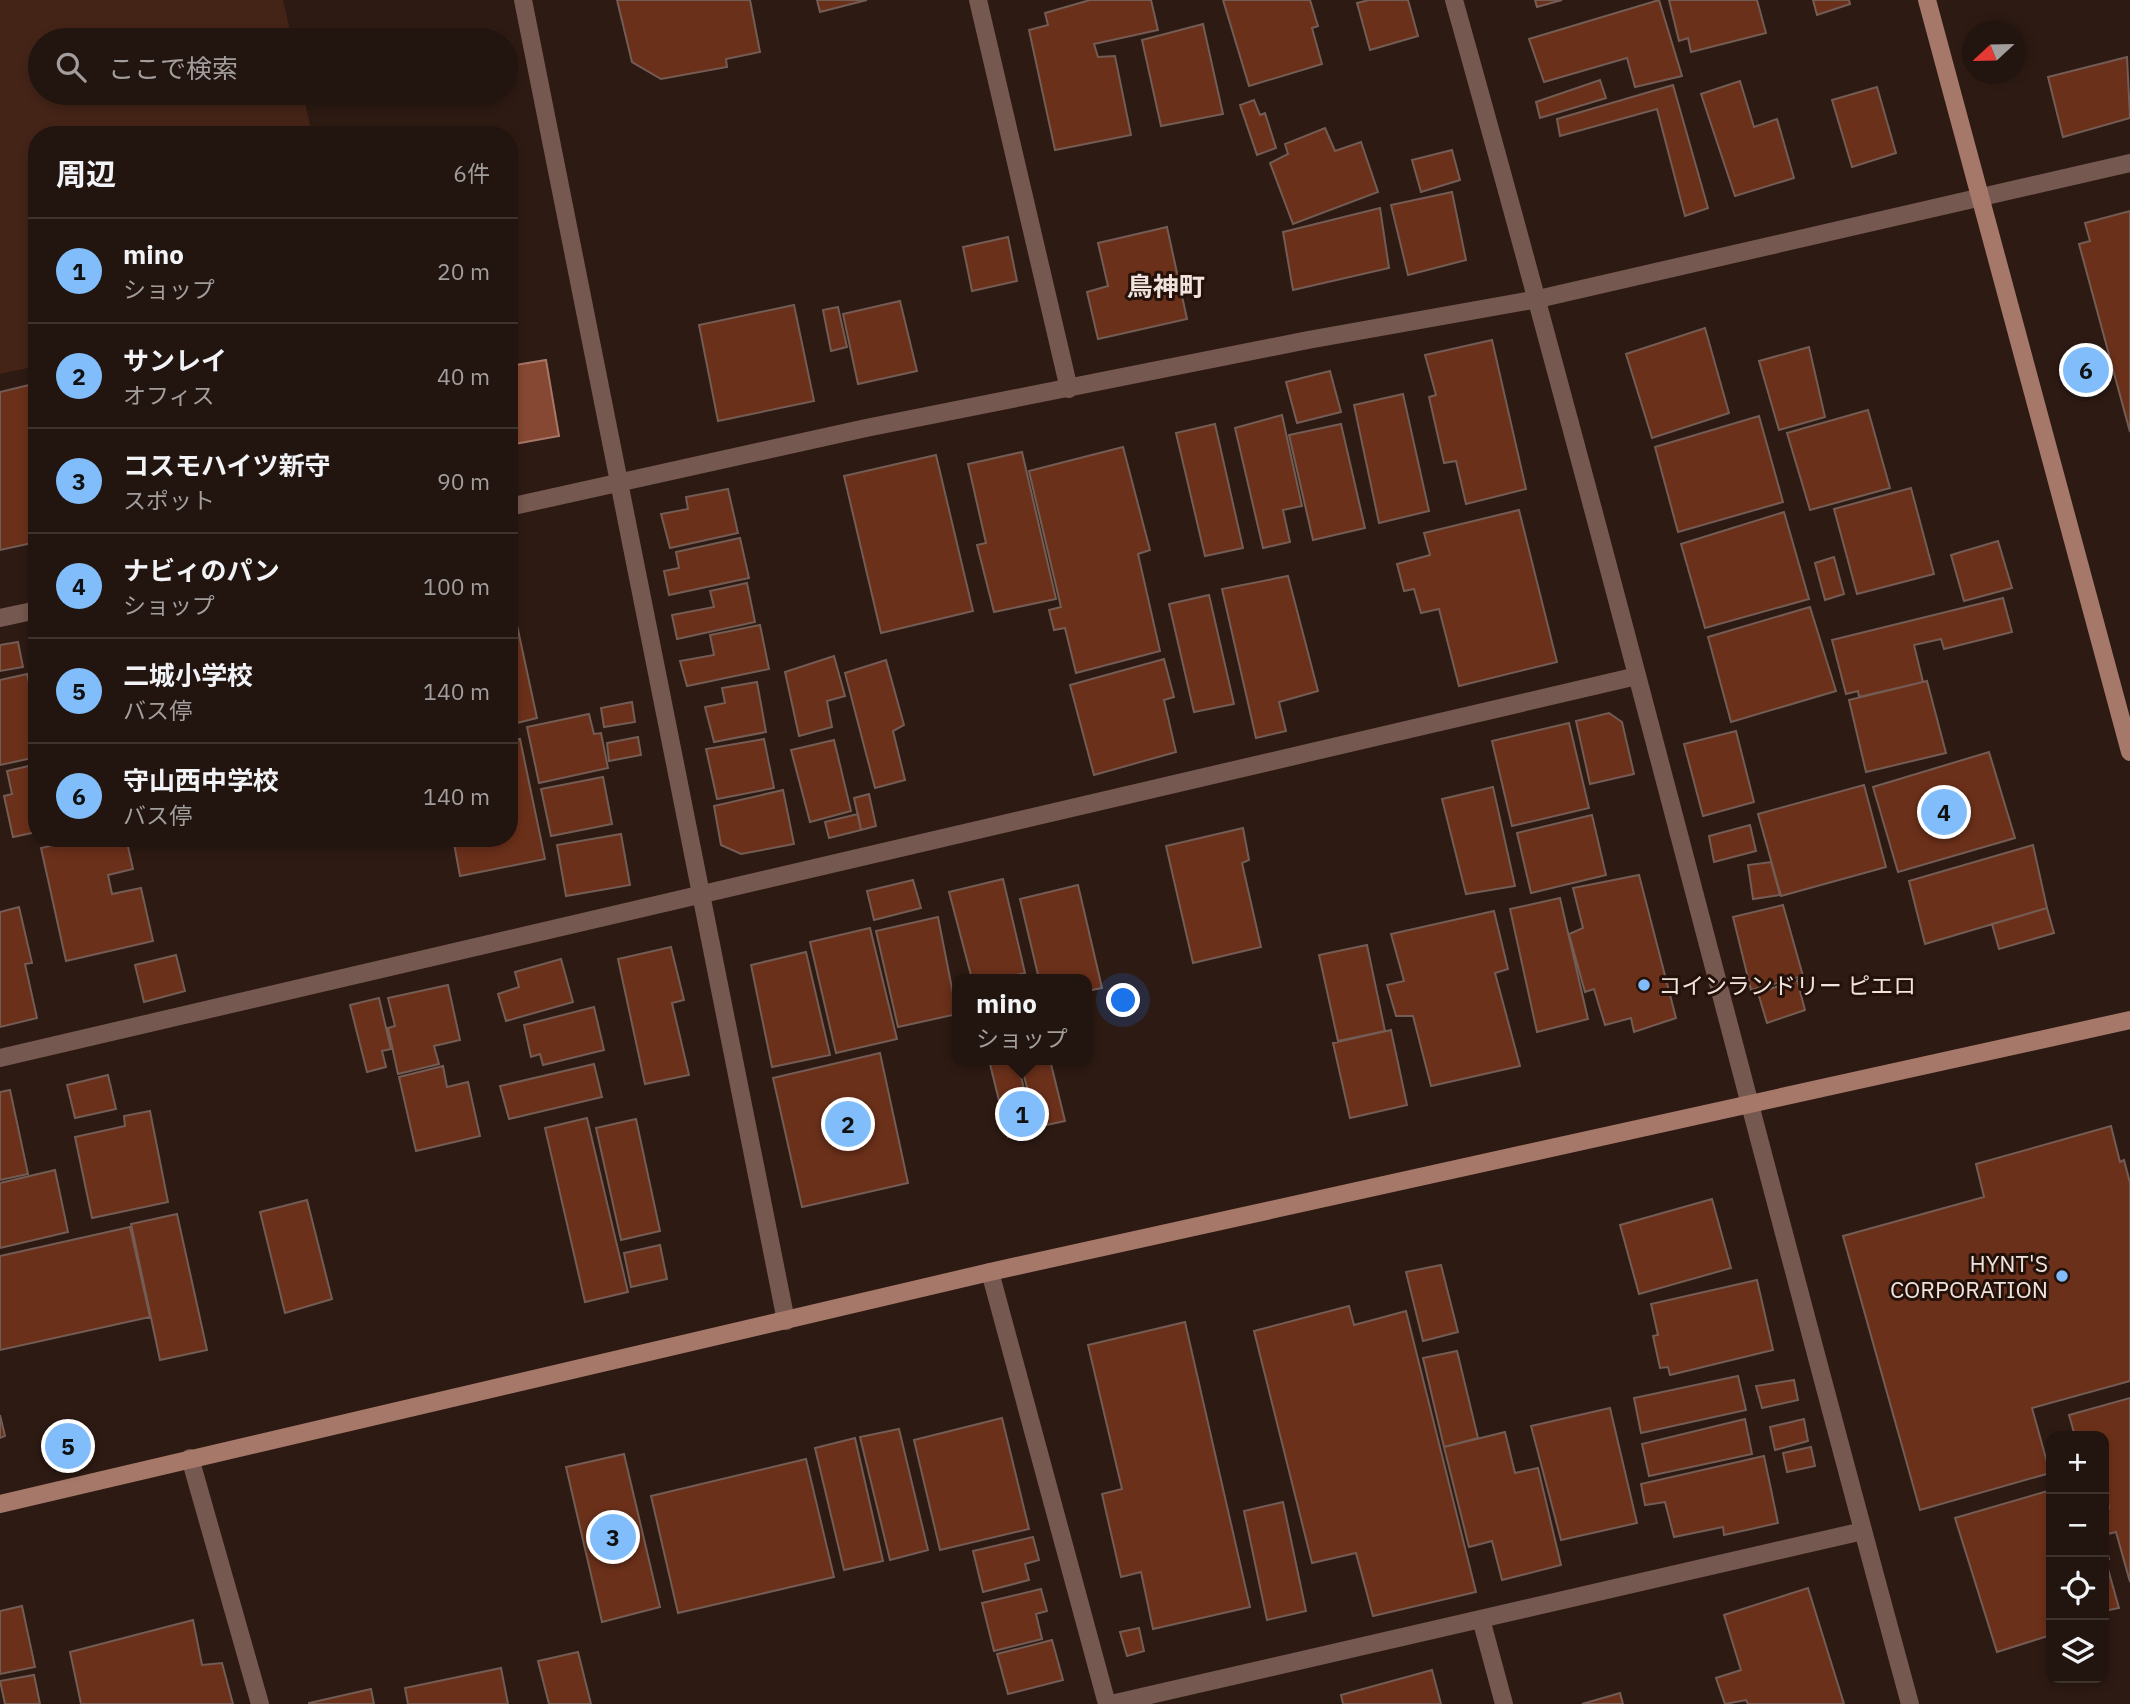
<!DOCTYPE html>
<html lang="ja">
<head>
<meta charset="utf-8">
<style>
	body { margin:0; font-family:"IBM Plex Sans","Noto Sans JP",sans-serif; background:#2e211c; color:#f1f3f6 }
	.controls { position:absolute; right:21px; bottom:21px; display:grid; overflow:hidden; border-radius:14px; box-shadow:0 4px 10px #0003 }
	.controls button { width:63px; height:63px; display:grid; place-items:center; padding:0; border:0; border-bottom:2px solid #3f332e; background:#22140e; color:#f1f3f6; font:35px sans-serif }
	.compass { position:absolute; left:1962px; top:21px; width:63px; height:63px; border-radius:50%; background:#22140e; box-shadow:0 4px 10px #0003; rotate:248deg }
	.you { position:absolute; left:1124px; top:1001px; width:24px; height:24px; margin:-18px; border:5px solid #fff; border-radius:50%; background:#1a73e8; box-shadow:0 0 0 10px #1a73e833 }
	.badge { display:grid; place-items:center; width:46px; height:46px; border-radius:50%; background:#81bdfa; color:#111; font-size:23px; font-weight:700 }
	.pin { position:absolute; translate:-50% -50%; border:4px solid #fff; box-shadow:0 2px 7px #0006 }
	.popup { position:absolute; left:952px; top:974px; width:140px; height:91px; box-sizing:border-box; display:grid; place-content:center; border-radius:14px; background:#22140e; filter:drop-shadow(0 2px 5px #0005); font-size:23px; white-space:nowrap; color:#a29e9e }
	.popup b { font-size:26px; color:#f1f3f6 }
	.popup::after { content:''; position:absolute; left:50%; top:100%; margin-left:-14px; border:14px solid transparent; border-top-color:#22140e }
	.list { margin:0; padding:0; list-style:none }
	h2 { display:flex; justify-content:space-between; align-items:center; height:91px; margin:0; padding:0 28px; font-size:30px }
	h2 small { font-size:23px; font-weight:400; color:#a29e9e }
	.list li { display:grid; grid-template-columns:46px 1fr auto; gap:21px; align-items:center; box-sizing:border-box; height:105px; padding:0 28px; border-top:2px solid #3f332e }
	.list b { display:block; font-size:26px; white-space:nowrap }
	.list p { margin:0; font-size:23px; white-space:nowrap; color:#a29e9e }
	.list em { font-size:23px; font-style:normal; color:#a29e9e }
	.icon { flex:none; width:38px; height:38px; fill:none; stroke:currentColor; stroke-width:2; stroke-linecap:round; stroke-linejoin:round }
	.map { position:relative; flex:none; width:2130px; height:1704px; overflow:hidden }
	.search { position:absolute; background:#22140e; box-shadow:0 4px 10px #0003; left:28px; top:28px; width:490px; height:77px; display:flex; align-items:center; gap:18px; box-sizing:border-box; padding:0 24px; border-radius:38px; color:#a29e9e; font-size:26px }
	.panel { position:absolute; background:#22140e; box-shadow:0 4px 10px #0003; left:28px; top:126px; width:490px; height:721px; border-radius:28px }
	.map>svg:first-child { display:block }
	.green { fill:#452418 }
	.water { fill:#864832; stroke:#a67666; stroke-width:2 }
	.building { fill:#6b301a; stroke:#735c54; stroke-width:2 }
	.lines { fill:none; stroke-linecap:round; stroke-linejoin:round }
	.street { stroke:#75584f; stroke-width:18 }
	.secondary { stroke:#a67869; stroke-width:18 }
	.poi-dot { fill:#81bdfa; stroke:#23110a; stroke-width:2.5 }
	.labels { text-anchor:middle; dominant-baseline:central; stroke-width:6; stroke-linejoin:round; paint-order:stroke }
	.poi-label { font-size:23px; fill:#f0e3de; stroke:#23110a; text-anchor:start }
	.quarter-label { font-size:26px; font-weight:bold; fill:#f0e3de; stroke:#23110a }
</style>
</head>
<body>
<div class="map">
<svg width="2130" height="1704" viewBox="0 0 2130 1704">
	<rect width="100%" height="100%" fill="#2d1a13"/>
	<!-- green -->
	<path class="green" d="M0,0H283L292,40H40V93H303L312,135H37V366L0,374Z"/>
	<!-- water -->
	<path class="water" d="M546,360L559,436L509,445V366Z"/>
	<!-- building -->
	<path class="building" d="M617,0H750L760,52L726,59L727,67L661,79L632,62Z
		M817,0H867L820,12Z
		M1090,0H1151L1158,30L1094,44L1098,57L1115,56L1131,135L1055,150L1029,30L1048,25L1045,13Z
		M1223,0H1310L1318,26L1312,28L1322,64L1249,86Z
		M1369,0H1408L1418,36L1370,50L1357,3Z
		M1535,0H1562L1537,7Z
		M1659,0L1682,76L1635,87L1627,58L1544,82L1529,39Z
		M1669,0H1757L1766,33L1691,52L1688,38L1679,41Z
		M1813,0H1849L1850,4L1817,15Z
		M1203,24L1223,114L1161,126L1142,40Z
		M2127,57L2130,118L2063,137L2048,77Z
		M1600,80L1606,98L1540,118L1536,102Z
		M1740,81L1754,127L1777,119L1794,178L1735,196L1701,94Z
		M1673,85L1708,208L1685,216L1657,109L1560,136L1557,119Z
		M1877,87L1896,153L1852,167L1832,100Z
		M1254,100L1260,115L1265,113L1276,148L1257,155L1240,105Z
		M1325,128L1335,151L1361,142L1378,192L1293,224L1270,163L1288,154L1285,144Z
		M1452,150L1460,180L1421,192L1412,160Z
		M1452,192L1466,260L1408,275L1391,205Z
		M1380,208L1389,268L1293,290L1283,232Z
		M2130,211V432L2079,244L2090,241L2085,223Z
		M1167,227L1187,319L1098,339L1087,292L1108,286L1098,243Z
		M1008,237L1017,281L972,291L963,247Z
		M900,301L917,371L858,384L843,314Z
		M794,305L814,401L718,421L699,325Z
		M838,307L847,347L831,351L823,310Z
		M1705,328L1729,413L1652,438L1626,354Z
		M1492,340L1526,489L1466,504L1456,461L1444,463L1429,397L1436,395L1425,355Z
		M1809,347L1825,417L1779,430L1759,361Z
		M1330,371L1341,412L1297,423L1286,382Z
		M37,383V542L0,550V392Z
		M1403,394L1429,511L1379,523L1354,405Z
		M1868,410L1890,488L1810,510L1787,433Z
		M1282,415L1302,506L1283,510L1290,542L1263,548L1235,428Z
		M1759,416L1783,502L1678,532L1655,447Z
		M1215,424L1243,548L1205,556L1176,433Z
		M1341,424L1365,528L1313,540L1289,435Z
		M1123,447L1150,550L1138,554L1160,651L1076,673L1065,628L1054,630L1049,610L1061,607L1029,471Z
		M1022,452L1056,599L994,612L977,545L986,543L968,464Z
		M936,455L973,611L881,633L844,476Z
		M1911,488L1934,574L1857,594L1834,509Z
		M728,489L738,533L670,548L661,514L688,509L686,497Z
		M1519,510L1557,662L1459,686L1439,609L1421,613L1414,589L1404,591L1397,564L1430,555L1424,533Z
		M1784,512L1809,599L1705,628L1681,544Z
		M740,538L749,578L669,595L664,571L679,568L676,552Z
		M1998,541L2012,588L1964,601L1951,555Z
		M1834,557L1844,594L1825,600L1815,563Z
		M1288,576L1318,691L1279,702L1286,731L1256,738L1222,589Z
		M747,583L755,622L677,639L672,615L714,607L710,591Z
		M1209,595L1234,704L1194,712L1169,604Z
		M2003,598L2012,632L1944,649L1941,639L1914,645L1923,682L1859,697L1858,691L1846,694L1832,640Z
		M1810,607L1836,691L1731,722L1708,637Z
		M515,616L537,718L509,725V617Z
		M760,625L769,669L687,686L680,661L714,655L710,635Z
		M18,642L23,667L0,671V645Z
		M834,656L845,696L827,701L832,727L799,736L785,672Z
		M1164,659L1174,697L1164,700L1176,752L1094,775L1070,685Z
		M886,660L904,725L893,731L905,780L875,788L845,673Z
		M27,674L37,719V757L0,765V680Z
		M1927,681L1946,753L1866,772L1849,700Z
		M757,682L766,732L714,742L705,707L725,703L722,688Z
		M632,702L635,722L604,727L601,708Z
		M1609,713L1622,722L1634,774L1590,784L1576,721Z
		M589,714L594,734L601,733L608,768L539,783L527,727Z
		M1569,723L1589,808L1512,826L1492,741Z
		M1736,731L1754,802L1703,816L1684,744Z
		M638,737L641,755L609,761L607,743Z
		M520,739L545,859L460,876L453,838H509V741Z
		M764,739L774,788L717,799L706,749Z
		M834,740L851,811L810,822L791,750Z
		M1989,752L2015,838L1898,872L1873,787Z
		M37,764V832L13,837L4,796L12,794L7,771Z
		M603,777L612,824L551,836L541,789Z
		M1864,785L1886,867L1781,896L1758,814Z
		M1493,787L1515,886L1466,894L1442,799Z
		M783,790L794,844L741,854L721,845L714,806Z
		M869,794L876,826L861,830L854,798Z
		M858,814L861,830L829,838L825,822Z
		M1592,815L1606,875L1531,893L1517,833Z
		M1750,825L1756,851L1714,862L1709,836Z
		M1243,828L1249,860L1242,863L1261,947L1193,963L1166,846Z
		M621,834L630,885L566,896L557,845Z
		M85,838H126L133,869L108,875L112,894L141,888L153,941L66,961L41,848Z
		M2033,845L2047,908L1925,944L1909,881Z
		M1771,862L1780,895L1753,899L1748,865Z
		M1639,875L1676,1018L1634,1032L1631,1018L1605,1025L1594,989L1585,992L1569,934L1583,928L1573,888Z
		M1003,879L1025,973L1011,976L1012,979H972L949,892Z
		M913,880L921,908L874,920L867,891Z
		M1078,885L1102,988L1087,991V979H1039L1020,899Z
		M1560,898L1588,1019L1537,1032L1510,909Z
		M1783,905L1803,976L1751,990L1733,917Z
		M19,907L32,963L25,964L37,1018L0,1027V912Z
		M2047,908L2054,933L1999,949L1992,924Z
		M1494,911L1508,969L1495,973L1520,1066L1431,1086L1413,1016H1396L1387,985L1404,981L1391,934Z
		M938,917L957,1014L898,1027L876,931Z
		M870,928L897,1039L836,1053L810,942Z
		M1367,945L1385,1031L1338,1041L1319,955Z
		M671,947L684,1000L672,1003L689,1075L645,1084L618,959Z
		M806,952L830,1055L772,1067L751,965Z
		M176,955L185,991L144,1002L135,965Z
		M561,959L573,1002L506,1021L498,994L519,987L515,972Z
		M1797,980L1805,1010L1767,1023L1758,993Z
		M448,985L460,1040L434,1046L439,1064L398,1074L388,1028L395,1026L388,998Z
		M379,998L391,1049L382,1051L386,1067L367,1072L350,1005Z
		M594,1007L604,1050L543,1065L540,1054L531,1057L524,1025Z
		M1391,1030L1407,1105L1350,1118L1333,1043Z
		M880,1053L908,1183L802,1207L773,1078Z
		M989,1060H1017L1034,1130L1008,1137Z
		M1020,1060H1050L1065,1121L1037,1127Z
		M594,1064L602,1097L509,1119L500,1086Z
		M443,1066L447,1087L468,1082L480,1136L416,1151L399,1077Z
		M108,1075L116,1109L75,1118L67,1085Z
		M10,1090L28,1174L0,1180V1092Z
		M150,1111L168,1202L92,1218L75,1137L125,1126L124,1116Z
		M587,1118L628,1292L585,1302L545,1128Z
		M636,1119L660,1231L621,1240L596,1128Z
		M2111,1126L2120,1162L2124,1160L2130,1183V1381L2032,1408L2050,1473L1920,1510L1843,1236L1984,1197L1976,1164Z
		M55,1170L68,1232L0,1248V1183Z
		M1712,1199L1731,1268L1639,1294L1620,1225Z
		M307,1200L332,1299L285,1313L260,1212Z
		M177,1214L207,1350L160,1360L131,1224Z
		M130,1227L150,1317L0,1350V1256Z
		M660,1245L667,1279L631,1287L624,1253Z
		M1441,1265L1458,1332L1423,1341L1406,1272Z
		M1757,1280L1773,1350L1670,1375L1668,1367L1660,1368L1653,1336L1658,1335L1651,1304Z
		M1349,1306L1354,1325L1406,1311L1476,1592L1373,1616L1356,1553L1312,1563L1254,1331Z
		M1185,1322L1250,1607L1153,1629L1141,1572L1121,1577L1102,1494L1122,1489L1088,1345Z
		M1457,1351L1478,1438L1444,1447L1423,1358Z
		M1738,1376L1746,1410L1641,1433L1634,1398Z
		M1794,1380L1798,1400L1762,1408L1756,1386Z
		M2130,1398V1582L2116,1532L2104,1535V1509L2109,1508L2104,1484V1436H2075L2069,1415Z
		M1610,1408L1637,1523L1561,1540L1531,1426Z
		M0,1415L5,1436L0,1438Z
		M1002,1418L1029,1529L940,1550L914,1440Z
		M1745,1419L1752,1454L1649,1476L1642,1444Z
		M1804,1419L1808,1441L1775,1450L1770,1427Z
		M899,1429L928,1550L890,1560L860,1437Z
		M1505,1432L1515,1473L1538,1468L1561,1565L1502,1580L1492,1541L1469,1547L1444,1447Z
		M855,1438L883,1561L844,1570L815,1448Z
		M1811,1447L1815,1466L1787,1472L1783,1453Z
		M624,1454L660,1607L602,1622L566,1467Z
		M1764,1456L1778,1523L1724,1535L1723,1527L1674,1537L1665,1502L1645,1505L1641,1484Z
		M806,1459L834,1577L678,1613L651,1496Z
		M2051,1490V1635L1997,1652L1955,1518Z
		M1283,1502L1306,1611L1267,1620L1244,1511Z
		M1033,1537L1039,1560L1025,1564L1029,1580L983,1592L973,1551Z
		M2105,1544L2109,1559L2104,1560V1545Z
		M2106,1562L2119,1608L2104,1611V1563Z
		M1808,1588L1844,1704H1748L1746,1700L1725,1704L1716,1678L1741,1670L1724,1615Z
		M1041,1589L1047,1611L1036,1614L1042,1639L994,1651L982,1603Z
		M22,1606L35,1667L0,1674V1611Z
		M193,1620L202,1665L222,1663L233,1704H81L70,1652Z
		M1139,1628L1144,1651L1127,1656L1120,1632Z
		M1052,1640L1063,1680L1008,1694L997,1654Z
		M578,1652L591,1704H549L538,1661Z
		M501,1668L508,1704H408L405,1688Z
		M1432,1670L1441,1704H1343L1341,1695Z
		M34,1675L40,1704H5L0,1681Z
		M371,1689L374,1704H309V1703Z
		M1620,1693L1623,1704H1582Z"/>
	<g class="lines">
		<!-- street -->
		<path class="street" d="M523,0L786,1321
			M978,0L1069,389
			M1454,0C1613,566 1755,1137 1910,1704
			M509,507L866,428L1308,340L1538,299L2130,163
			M0,618L37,610
			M0,1058L1637,676
			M990,1272L1107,1704
			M190,1458L260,1704
			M1481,1619L1504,1704
			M1111,1704L1863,1531"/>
		<!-- secondary -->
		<path class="secondary" d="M1927,0L2130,752
			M0,1504L990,1272L2130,1020"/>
	</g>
	<!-- markers -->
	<g class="poi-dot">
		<circle cx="1644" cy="985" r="7"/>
		<circle cx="2062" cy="1276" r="7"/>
	</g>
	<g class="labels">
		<!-- poi labels -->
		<g class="poi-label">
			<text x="1658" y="985">コインランドリー ピエロ</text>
			<text x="2048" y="1263" text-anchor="end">HYNT'S<tspan x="2048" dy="26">CORPORATION</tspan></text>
		</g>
		<!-- quarter labels -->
		<g class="quarter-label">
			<text x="1166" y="286">鳥神町</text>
		</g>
	</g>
</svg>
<div class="controls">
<button>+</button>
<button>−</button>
<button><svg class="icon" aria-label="locate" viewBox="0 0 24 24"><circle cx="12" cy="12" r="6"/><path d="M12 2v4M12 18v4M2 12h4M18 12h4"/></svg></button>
<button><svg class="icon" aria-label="layers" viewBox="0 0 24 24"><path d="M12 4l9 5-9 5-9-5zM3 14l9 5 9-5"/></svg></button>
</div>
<svg class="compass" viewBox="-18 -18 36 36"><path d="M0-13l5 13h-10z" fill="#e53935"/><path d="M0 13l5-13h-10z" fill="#a29e9e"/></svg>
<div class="you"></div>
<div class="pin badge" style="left:1022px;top:1114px">1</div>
<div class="popup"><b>mino</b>ショップ</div>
<div class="pin badge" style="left:848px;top:1124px">2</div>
<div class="pin badge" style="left:613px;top:1537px">3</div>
<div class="pin badge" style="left:1944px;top:812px">4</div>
<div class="pin badge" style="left:68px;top:1446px">5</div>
<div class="pin badge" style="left:2086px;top:370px">6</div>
<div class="search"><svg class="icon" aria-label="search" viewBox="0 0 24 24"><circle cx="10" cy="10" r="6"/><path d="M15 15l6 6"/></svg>ここで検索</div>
<section class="panel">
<h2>周辺<small>6件</small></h2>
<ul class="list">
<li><span class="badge">1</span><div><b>mino</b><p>ショップ</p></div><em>20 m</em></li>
<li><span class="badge">2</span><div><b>サンレイ</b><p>オフィス</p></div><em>40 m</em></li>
<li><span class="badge">3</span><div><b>コスモハイツ新守</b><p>スポット</p></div><em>90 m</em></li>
<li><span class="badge">4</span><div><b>ナビィのパン</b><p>ショップ</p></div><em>100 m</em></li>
<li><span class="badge">5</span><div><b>二城小学校</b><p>バス停</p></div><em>140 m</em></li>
<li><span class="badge">6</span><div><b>守山西中学校</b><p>バス停</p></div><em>140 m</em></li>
</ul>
</section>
</div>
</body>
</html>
